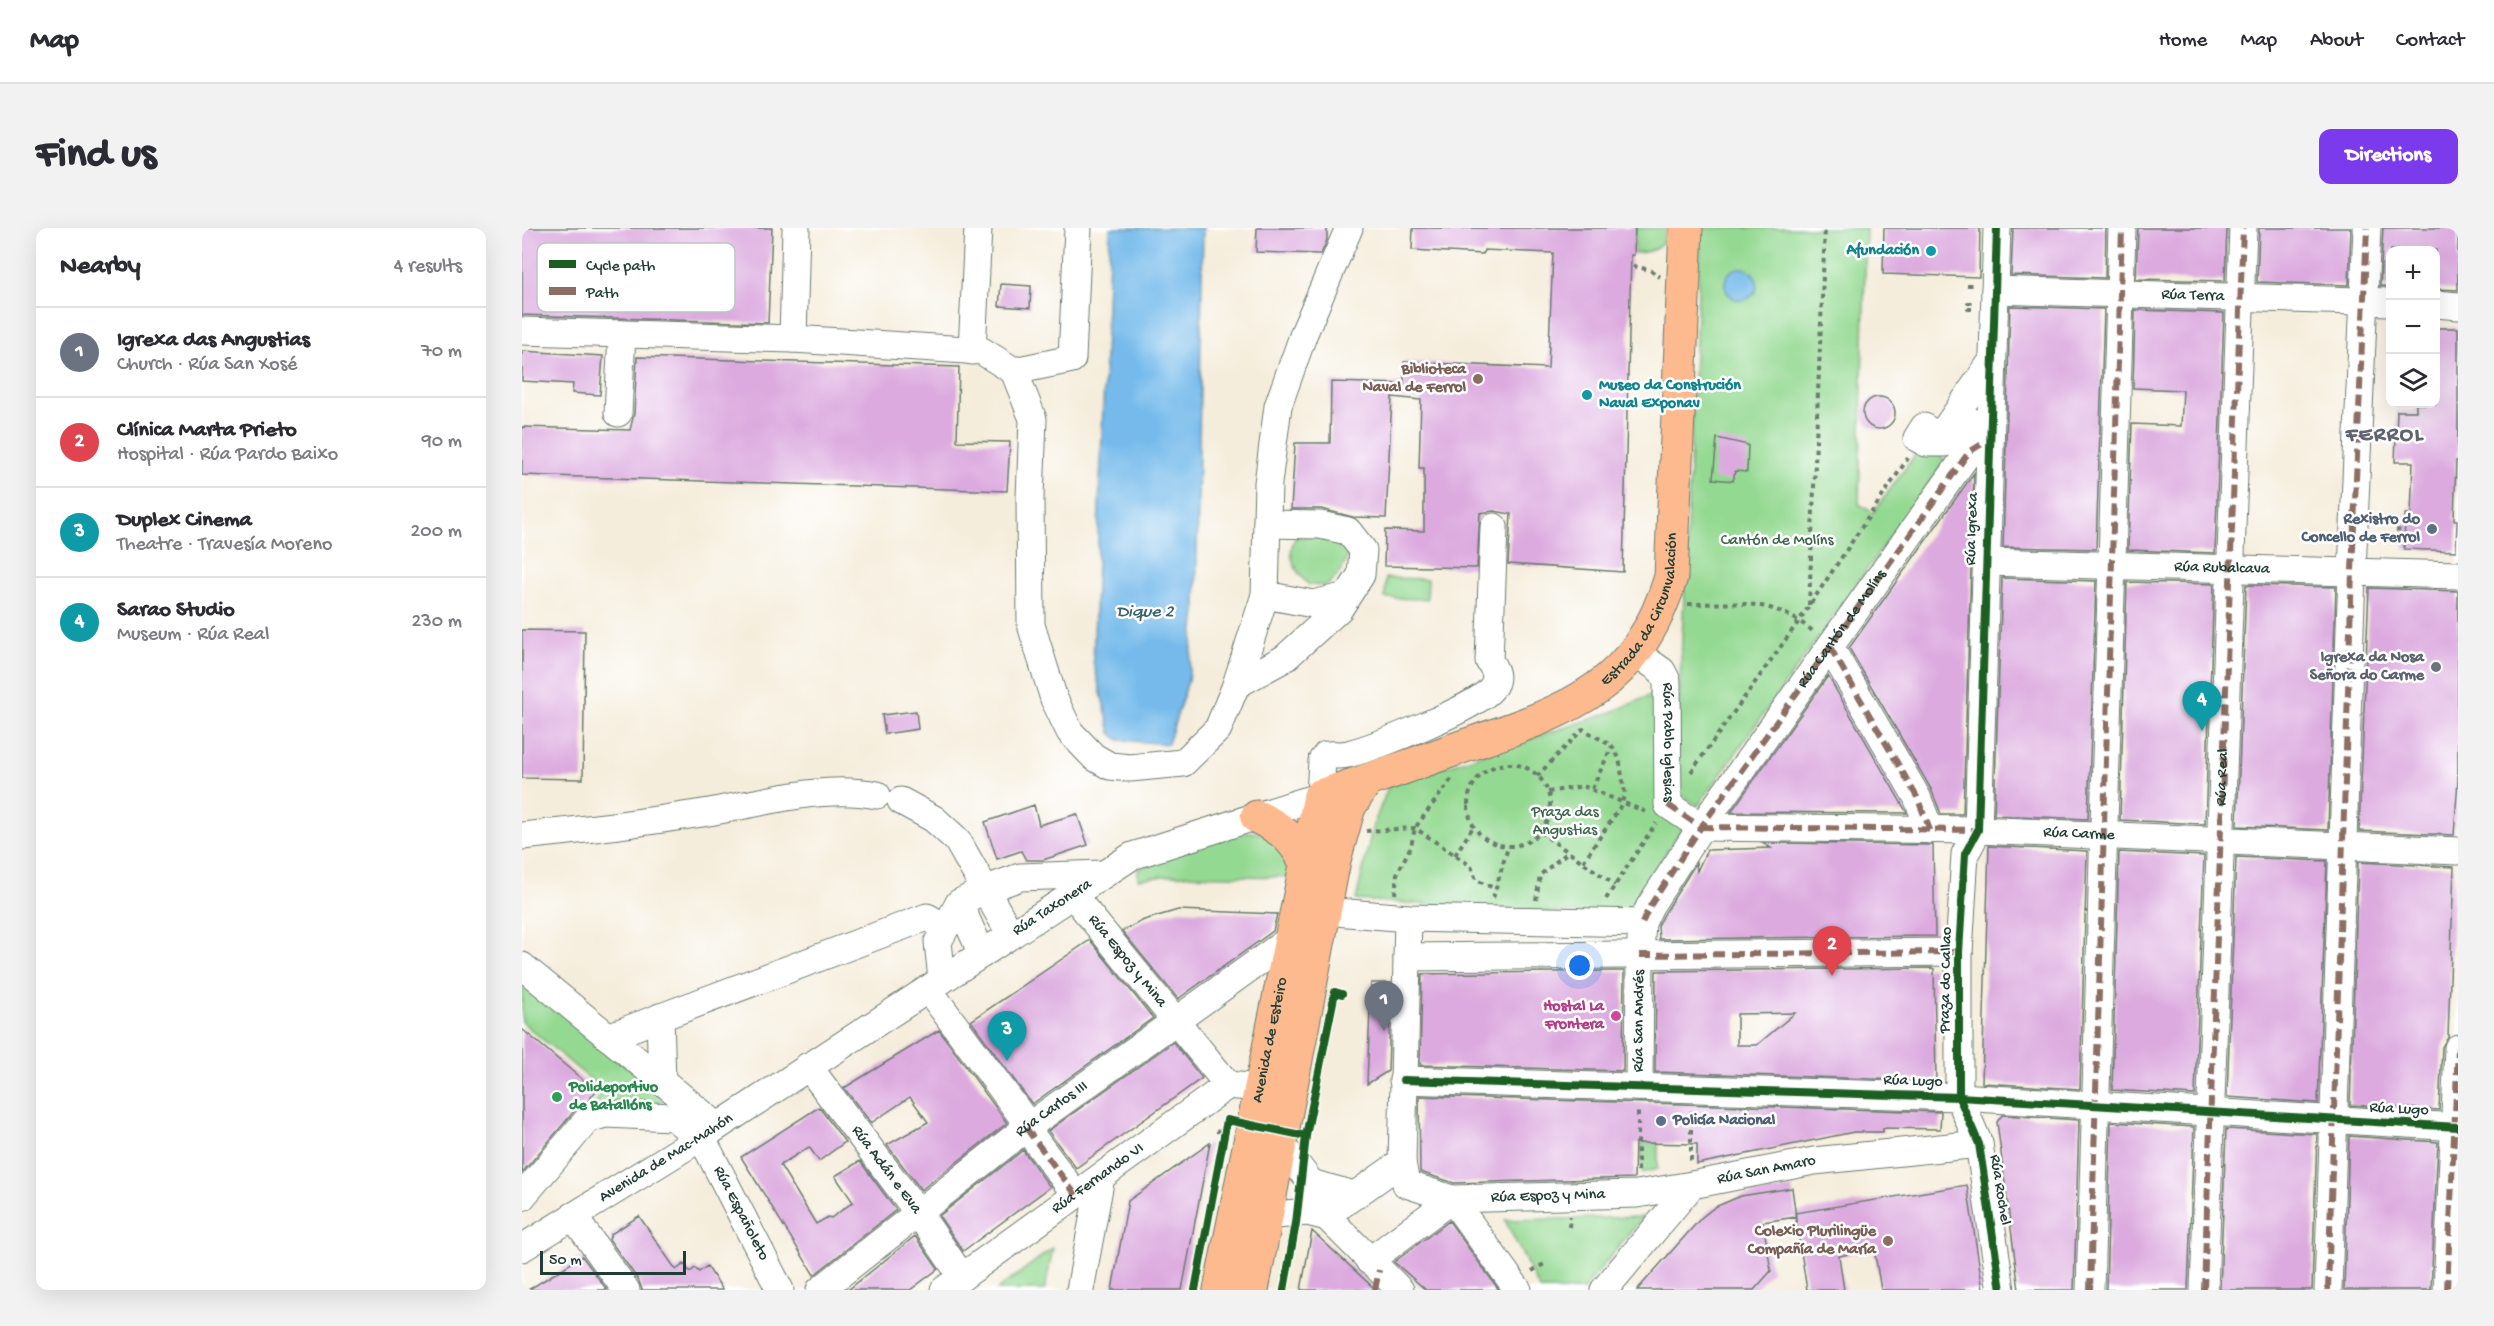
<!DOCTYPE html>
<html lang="en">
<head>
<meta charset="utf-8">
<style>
	body { margin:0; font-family:"Gochi Hand",sans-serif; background:#f2f2f3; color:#2b2b33 }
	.controls { position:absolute; right:18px; top:18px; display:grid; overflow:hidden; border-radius:12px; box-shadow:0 6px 24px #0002 }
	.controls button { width:54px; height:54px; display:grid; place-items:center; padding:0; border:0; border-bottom:2px solid #e1e1e2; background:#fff; color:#2b2b33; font:30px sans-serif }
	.scale { position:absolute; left:18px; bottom:15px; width:146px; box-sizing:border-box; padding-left:6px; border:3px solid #1f3d34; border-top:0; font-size:16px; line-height:21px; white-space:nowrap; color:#1f3d34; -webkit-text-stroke:4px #fff; paint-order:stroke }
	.you { position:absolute; left:1058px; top:738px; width:21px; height:21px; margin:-15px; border:4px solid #fff; border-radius:50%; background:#1a73e8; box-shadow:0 0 0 9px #1a73e833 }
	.badge { display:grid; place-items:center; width:39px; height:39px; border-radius:50%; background:#7c3aed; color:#fff; font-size:20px; font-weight:700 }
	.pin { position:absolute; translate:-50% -50px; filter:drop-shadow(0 2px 3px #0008) }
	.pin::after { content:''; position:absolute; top:32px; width:21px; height:18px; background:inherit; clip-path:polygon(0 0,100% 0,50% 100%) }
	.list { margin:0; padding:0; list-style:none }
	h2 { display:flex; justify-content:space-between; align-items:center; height:78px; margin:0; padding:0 24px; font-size:26px }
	h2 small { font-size:20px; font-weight:400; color:#7c7c81 }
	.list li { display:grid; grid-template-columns:39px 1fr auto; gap:18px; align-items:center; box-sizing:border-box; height:90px; padding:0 24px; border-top:2px solid #e1e1e2 }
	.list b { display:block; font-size:22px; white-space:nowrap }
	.list p { margin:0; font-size:20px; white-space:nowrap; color:#7c7c81 }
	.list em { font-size:20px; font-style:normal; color:#7c7c81 }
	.icon { flex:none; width:33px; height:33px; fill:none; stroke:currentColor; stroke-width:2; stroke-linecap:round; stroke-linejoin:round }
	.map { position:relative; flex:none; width:1936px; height:1062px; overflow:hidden; border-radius:12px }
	header { display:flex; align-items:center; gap:36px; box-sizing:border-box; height:84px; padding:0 30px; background:#fff; border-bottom:2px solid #e1e1e2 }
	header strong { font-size:28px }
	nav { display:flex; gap:33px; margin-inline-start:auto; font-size:21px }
	.intro { display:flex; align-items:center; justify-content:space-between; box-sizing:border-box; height:144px; padding:0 36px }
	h1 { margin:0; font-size:42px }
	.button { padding:15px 27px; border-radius:12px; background:#7c3aed; color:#fff; font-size:21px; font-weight:700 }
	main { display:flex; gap:36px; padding:0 36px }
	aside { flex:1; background:#fff; border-radius:12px; box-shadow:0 6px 24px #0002 }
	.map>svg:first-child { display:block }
	.green { fill:#94d992; stroke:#5a8b63; stroke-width:1.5 }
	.water { fill:#74baeb; stroke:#4a7c90; stroke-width:1.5 }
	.building { fill:#dcaadf; fill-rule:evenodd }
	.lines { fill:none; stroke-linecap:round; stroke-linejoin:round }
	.minor-casing { stroke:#6a7b6e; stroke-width:29 }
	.major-casing { stroke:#6a7b6e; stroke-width:35 }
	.path { stroke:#6a7b6e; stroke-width:4; stroke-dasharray:4.5 4.5; stroke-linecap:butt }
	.minor { stroke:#fff; stroke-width:27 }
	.major { stroke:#fcba8e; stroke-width:33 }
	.quiet { stroke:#8d6e63; stroke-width:6; stroke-dasharray:12 6; stroke-linecap:butt }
	.cycleway-casing { stroke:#fff; stroke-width:11 }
	.cycleway { stroke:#1b5e20; stroke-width:8 }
	.culture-dot { fill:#0f9aa8; stroke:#fff; stroke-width:2 }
	.education-dot { fill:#8d6e63; stroke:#fff; stroke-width:2 }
	.service-dot { fill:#5c6f8a; stroke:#fff; stroke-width:2 }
	.worship-dot { fill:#6b7280; stroke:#fff; stroke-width:2 }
	.hotel-dot { fill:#d1479c; stroke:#fff; stroke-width:2 }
	.leisure-dot { fill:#2e9e5b; stroke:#fff; stroke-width:2 }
	.labels { text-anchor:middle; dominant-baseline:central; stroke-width:5; stroke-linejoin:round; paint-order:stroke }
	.culture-label { font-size:16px; font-weight:bold; fill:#0d838f; stroke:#fff; text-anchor:end }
	.street-label { font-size:16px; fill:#1f3d34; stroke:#fff }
	.education-label { font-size:16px; font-weight:bold; fill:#785e54; stroke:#fff; text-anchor:end }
	.service-label { font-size:16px; font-weight:bold; fill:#4e5e75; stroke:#fff; text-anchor:end }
	.park-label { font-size:16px; fill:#3c644c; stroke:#fff }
	.worship-label { font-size:16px; font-weight:bold; fill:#5b616d; stroke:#fff; text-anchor:end }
	.hotel-label { font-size:16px; font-weight:bold; fill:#b23c85; stroke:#fff; text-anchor:end }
	.leisure-label { font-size:16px; font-weight:bold; fill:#27864d; stroke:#fff; text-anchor:start }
	.water-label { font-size:18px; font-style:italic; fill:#39626b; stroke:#fff }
	.district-label { font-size:22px; font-weight:bold; letter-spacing:1.5px; fill:#616370; stroke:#fff }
	.key { fill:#fff; stroke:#bcc5c2; stroke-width:1.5 }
	.key-label { font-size:16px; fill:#1f3d34 }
</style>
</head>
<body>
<header>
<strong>Map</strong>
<nav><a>Home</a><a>Map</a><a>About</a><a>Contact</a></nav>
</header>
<div class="intro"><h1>Find us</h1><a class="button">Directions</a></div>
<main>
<aside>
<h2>Nearby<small>4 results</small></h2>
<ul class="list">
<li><span class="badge" style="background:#6b7280">1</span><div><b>Igrexa das Angustias</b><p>Church · Rúa San Xosé</p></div><em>70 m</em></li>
<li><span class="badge" style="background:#e0444e">2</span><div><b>Clínica Marta Prieto</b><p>Hospital · Rúa Pardo Baixo</p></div><em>90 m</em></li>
<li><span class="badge" style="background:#0f9aa8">3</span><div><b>Duplex Cinema</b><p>Theatre · Travesía Moreno</p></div><em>200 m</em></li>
<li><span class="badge" style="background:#0f9aa8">4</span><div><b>Sarao Studio</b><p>Museum · Rúa Real</p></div><em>230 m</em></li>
</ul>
</aside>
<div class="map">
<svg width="1936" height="1062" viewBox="0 0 1936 1062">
	<rect width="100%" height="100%" fill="#fff"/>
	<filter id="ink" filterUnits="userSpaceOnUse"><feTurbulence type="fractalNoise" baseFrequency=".0167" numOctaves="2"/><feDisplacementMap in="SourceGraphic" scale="12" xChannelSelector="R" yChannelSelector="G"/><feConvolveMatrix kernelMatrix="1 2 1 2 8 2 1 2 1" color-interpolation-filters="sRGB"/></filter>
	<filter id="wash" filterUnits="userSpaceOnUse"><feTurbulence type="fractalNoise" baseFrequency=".008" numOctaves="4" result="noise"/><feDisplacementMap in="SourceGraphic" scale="24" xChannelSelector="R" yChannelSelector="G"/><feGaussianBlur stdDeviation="1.35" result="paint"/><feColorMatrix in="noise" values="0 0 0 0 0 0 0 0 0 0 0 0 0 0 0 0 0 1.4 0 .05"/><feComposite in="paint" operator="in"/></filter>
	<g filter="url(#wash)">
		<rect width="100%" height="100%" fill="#f5eddb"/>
		<!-- green -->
		<path class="green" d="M1113,0H1144C1143,21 1130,24 1112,25Z
			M1179,0H1344L1337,276L1351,285L1401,216L1423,232L1176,578L1153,562Z
			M816,308C818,311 824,316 825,320C828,334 814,353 803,358L787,357C774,345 763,326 774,309Z
			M864,350L906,351L905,371L863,370Z
			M1136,464L1164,595L1101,688L834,672L851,598L867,557L1090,484Z
			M717,604L751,605L773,649L652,647L616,651V641Z
			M0,750L142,869L129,885L69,880L82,863L0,794Z
			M1120,915H1136V941L1120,945Z
			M1121,989L1061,1062H1018L983,992Z
			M531,1020L523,1062H475Z"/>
		<!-- water -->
		<path class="water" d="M588,0H681L674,384L666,453L646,516L597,512L589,505L571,433Z
			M1203 56a16 16 0 1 1 32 0a16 16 0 1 1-32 0Z"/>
		<g id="blocks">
			<!-- building -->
			<path class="building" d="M0,0H250L246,95L0,87Z
				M735,0H805V12L799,26L734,24Z
				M891,0H1113L1112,27H1109L1101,344L986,336L989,286L972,283L958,285L955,340L862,338L863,302L902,303V240H897L899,172L870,169L864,290L831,289L799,281H769L773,215H808L809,154L882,156V134L1026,140L1031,25L962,22L961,26L890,22Z
				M1362,0H1458L1457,49L1361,46Z
				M1491,0H1584L1583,50L1489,47Z
				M1616,0H1705L1703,53L1614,51Z
				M1737,0H1829L1827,57L1735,54Z
				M1861,0H1936V62L1914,61V22H1869V58H1858Z
				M479,56L509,58L508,80L477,78Z
				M1488,78L1582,81L1574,321L1481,319Z
				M1613,82L1702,85L1693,325L1606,322L1610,196L1659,198L1661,162L1611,160Z
				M1914,100H1936V233H1934L1932,292H1935L1934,323L1882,321L1883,286H1889L1891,234H1873L1875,183H1894V176H1914Z
				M0,123L81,128L78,167L50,165L51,156L0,153Z
				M115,129L437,139L435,213L488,214L485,263L0,247V199L108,202L112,186Z
				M1341 185a16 16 0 1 1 32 0a16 16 0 1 1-32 0Z
				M1195,210L1226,217L1225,244L1213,243L1211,253L1191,251Z
				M1452,245L1441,586H1419L1409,561L1327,420Z
				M1480,350L1574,353L1566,591L1472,587Z
				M1605,354L1692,356L1683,596L1598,592Z
				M1724,357L1814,359L1806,602L1715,598Z
				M1847,360L1936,363V552L1932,607L1837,603Z
				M0,402L63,403L61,551L0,550Z
				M1306,448L1385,585L1209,584Z
				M394,483L396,501L363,506L360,487Z
				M512,577L517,597L555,586L566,617L521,632H504L499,623L475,631L463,594Z
				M1241,615L1411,617L1413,708L1137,711L1136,698L1142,686L1174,635L1175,643L1185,622L1249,620Z
				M1467,618L1565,623L1558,861L1460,855Z
				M1597,624L1682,628L1673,867L1590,862Z
				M1714,629L1805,633L1796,875L1705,869Z
				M1836,634L1932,639L1926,809L1920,819L1917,882L1828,877Z
				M656,682H657L755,686L751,703L656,771L600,703L622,692Z
				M568,712L631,790L510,876L449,793Z
				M1410,740L1412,741L1414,853L1133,844L1134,743ZM1273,785L1235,817H1215V786Z
				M1092,743H1102L1101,843L898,837L900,746Z
				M849,755H869L866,843L845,856Z
				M0,801L74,863L64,875L54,881L0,945Z
				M417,802L485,895L399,962L365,917L406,894L388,869L349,895L322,860Z
				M651,814L680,850L554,940L526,903Z
				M897,868L1419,884L1418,901L1361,900V904H1332L1175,936V916L1113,915L1112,950L932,955L898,944Z
				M297,879L323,914L297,933L287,919L258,937L294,996L306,989L309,990L331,974L313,948L338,933L374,982L292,1047L219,929Z
				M1480,887L1557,892L1552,1062H1497L1475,894Z
				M1589,894L1672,899L1666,1062H1584Z
				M1704,901L1795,906L1790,1062H1698Z
				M1827,908L1916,914L1909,1062H1822Z
				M688,915L660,1062H590L606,973Z
				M501,922L528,959L441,1023L417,988Z
				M1445,957L1461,1062H1359L1352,1021L1317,1028L1322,1062H1285L1273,985Z
				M1270,960L1274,989L1241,994L1249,1043L1232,1062H1115L1180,989L1193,979L1219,968Z
				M117,988L154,1042L162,1036L168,1044L173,1040L177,1044L185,1038L201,1062H120L117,1053L87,1011L89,1006Z
				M927,993L977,1062H904L872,1034Z
				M790,1003L854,1062H779Z
				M393,1008L416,1041L388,1062H326Z
				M60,1028L85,1062H6L40,1041Z"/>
		</g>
	</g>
	<g filter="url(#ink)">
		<use href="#blocks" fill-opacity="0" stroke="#6a7b6e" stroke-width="1.5"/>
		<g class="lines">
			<!-- minor casing -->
			<g class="minor-casing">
				<g id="minor">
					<path d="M1475,0L1456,602L1443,626L1437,724V869L1457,916L1479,1062"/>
					<path id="s1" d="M1473,62L1868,74"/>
					<path d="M1914,76L1936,78"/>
					<path d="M0,103L271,111L460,123L492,143L511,191L508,270L509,397L532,471L548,504L572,529L588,538L608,540L661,535L696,501L714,457L743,367L746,255L756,178L782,105L827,0"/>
					<path d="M271,111L274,0"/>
					<path d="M450,123L456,0"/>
					<path d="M492,143L550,131L556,0"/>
					<path d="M96,185L100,106"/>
					<path d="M1468,201C1440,185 1443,199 1423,215H1404L1395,210L1402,199L1410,205L1422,203L1470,133"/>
					<path id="s2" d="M1464,334L1936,347"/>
					<path d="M743,367L791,376L825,368"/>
					<path d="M1308,419L1395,569L1408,602"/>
					<path id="s3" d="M1114,425L1140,443L1145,453L1146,577L1179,599"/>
					<path d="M714,457L763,430L817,381L839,347L841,322L826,303L798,297L745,296"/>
					<path d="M379,573L412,591L435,612L489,707"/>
					<path id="s4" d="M1179,599L1456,602L1936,623"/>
					<path d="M0,608C63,602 125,594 187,584C240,575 301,556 355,567"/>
					<path id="s5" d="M550,666L706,857"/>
					<path d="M437,675L460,726"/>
					<path d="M802,683L886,690L1120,695"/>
					<path id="s6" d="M886,690L880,934L884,956L930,971L1115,966L1170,957"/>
					<path d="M885,729L1437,724"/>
					<path d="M0,738L195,898"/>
					<path d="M420,751L416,714L437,675L462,662L498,649L581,646"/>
					<path d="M406,761L507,898"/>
					<path d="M138,789L140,854"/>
					<path d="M86,809L405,689L423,699"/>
					<path id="s7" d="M286,838L397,986L440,1049"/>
					<path d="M881,852L1437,869L1936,899"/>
					<path id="s8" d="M1117,859L1118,727L1120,695L1128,678L1179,599L1447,224L1468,211"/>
					<path d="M504,900L554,967"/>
					<path d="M759,916L789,955L832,967"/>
					<path d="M789,955L805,989L878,1062"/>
					<path id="s9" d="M0,969L66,891L83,886L151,889L178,910L184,918L258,1062"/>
					<path d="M930,971L996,1062"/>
					<path d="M819,977L880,934"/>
					<path d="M51,988L104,1062"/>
					<path d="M744,988L785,984L805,989"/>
					<path id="s10" d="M0,1020L178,910L610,628L798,568L800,532L804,527C811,526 819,528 826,526C853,519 954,480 969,461C977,451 974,442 967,433L972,299"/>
					<path d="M847,1033L930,971"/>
					<path id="s11" d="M298,1062L504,900L768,711"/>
					<path id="s12" d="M422,1062L706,857L737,860"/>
					<path d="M558,1062L579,949"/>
					<path id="s13" d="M1082,1062L1170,957L1292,933L1457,916"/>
					<path d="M1568,1062L1600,0"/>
					<path d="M1682,1062L1721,0"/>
					<path d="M1806,1062L1830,343L1845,0"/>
					<path d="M1925,1062L1936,820"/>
				</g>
			</g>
			<!-- major casing -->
			<g class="major-casing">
				<g id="major">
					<path id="s14" d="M798,568C847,552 896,535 945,517C1046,482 1115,461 1149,349L1164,0"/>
					<path d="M735,589C759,600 771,610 783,633"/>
					<path id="s15" d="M698,1062L798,568"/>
					<path d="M730,1062L812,632L827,579L844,553"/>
				</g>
			</g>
			<!-- path -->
			<path class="path" d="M1111,38L1128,42L1138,49
				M1445,57H1453
				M1450,81H1446V75H1452
				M1874,302L1882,303
				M1166,376C1219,376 1248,369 1292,404
				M1287,377L1303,0
				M946 577a41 41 0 1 1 82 0a41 41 0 1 1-82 0Z
				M1169,544L1277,393L1386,230
				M1015,548L1061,501L1090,518L1097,530L1103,566L1097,581L1061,634
				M1070,561L1090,518
				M1026,564L1061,558L1124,584
				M844,603L893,600L949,638L954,652L974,661
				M1018,604L1093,657
				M933,627L951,599
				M873,666L875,646L889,618L893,600L931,549
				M971,670L986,619
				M1084,671L1134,595
				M1014,672L1018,647L1046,624
				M1169,883V936
				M694,903L703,904
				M1116,943V881
				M1047,999L1048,988
				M1010,1043L1022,1036"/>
			<!-- minor -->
			<use href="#minor" class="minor"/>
			<!-- major -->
			<use href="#major" class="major"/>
			<!-- quiet -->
			<g class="quiet">
				<path d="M1308,419L1395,569L1408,602"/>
				<path d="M1146,577L1179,599"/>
				<path d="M1179,599L1456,602"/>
				<path id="s16" d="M1120,695L1128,678L1179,599L1447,224L1468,211"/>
				<path d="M1118,727L1437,724"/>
				<path d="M504,900L554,967"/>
				<path d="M853,1062L857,1042"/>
				<path d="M1568,1062L1600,0"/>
				<path id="s17" d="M1682,1062L1721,0"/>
				<path d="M1806,1062L1830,343L1845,0"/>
				<path d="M1925,1062L1936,820"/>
			</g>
			<!-- cycleway casing -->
			<g class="cycleway-casing">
				<path id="cycleway" d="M1475,0L1456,602L1443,626L1437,724V869L1457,916L1479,1062
					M881,852L1437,869L1936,899
					M784,908L813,764L820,766
					M673,1062L705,892L784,908L774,995L762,1062"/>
			</g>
			<!-- cycleway -->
			<use href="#cycleway" class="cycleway"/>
		</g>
	</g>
	<!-- markers -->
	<g class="culture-dot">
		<circle cx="1409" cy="23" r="6"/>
		<circle cx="1065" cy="167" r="6"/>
	</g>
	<g class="education-dot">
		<circle cx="956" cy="151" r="6"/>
		<circle cx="1366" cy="1013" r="6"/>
	</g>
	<g class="service-dot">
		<circle cx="1910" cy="301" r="6"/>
		<circle cx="1139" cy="893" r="6"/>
	</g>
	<circle class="worship-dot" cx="1914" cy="439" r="6"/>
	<circle class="hotel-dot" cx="1094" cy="788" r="6"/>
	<circle class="leisure-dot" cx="35" cy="869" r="6"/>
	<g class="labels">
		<!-- culture labels -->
		<g class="culture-label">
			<text x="1397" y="23">Afundación</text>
			<text x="1077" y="158" text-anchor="start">Museo da Construción<tspan x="1077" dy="18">Naval Exponav</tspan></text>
		</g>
		<!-- street labels -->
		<g class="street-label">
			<text stroke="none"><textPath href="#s1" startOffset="198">Rúa Terra</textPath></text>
			<text transform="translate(1451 301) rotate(-88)">Rúa Igrexa</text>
			<text stroke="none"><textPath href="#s2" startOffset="236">Rúa Rubalcava</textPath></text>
			<text stroke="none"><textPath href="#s14" startOffset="392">Estrada da Circunvalación</textPath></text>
			<text stroke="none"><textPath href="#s16" startOffset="356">Rúa Cantón de Molíns</textPath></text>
			<text stroke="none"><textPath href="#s3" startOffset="104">Rúa Pablo Iglesias</textPath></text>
			<text stroke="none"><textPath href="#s17" startOffset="513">Rúa Real</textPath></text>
			<text stroke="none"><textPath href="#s4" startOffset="378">Rúa Carme</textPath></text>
			<text stroke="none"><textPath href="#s10" startOffset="630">Rúa Taxonera</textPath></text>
			<text stroke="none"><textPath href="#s5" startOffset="87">Rúa Espoz y Mina</textPath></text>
			<text transform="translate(1425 752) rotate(-89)">Praza do Callao</text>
			<text stroke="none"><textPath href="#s8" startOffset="66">Rúa San Andrés</textPath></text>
			<text stroke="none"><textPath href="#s15" startOffset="255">Avenida de Esteiro</textPath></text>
			<text transform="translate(1391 854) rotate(2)">Rúa Lugo</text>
			<text stroke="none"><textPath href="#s11" startOffset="294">Rúa Carlos III</textPath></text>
			<text transform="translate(1877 882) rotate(3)">Rúa Lugo</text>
			<text stroke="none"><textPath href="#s10" startOffset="170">Avenida de Mac-Mahón</textPath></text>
			<text stroke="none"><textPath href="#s7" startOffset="130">Rúa Adán e Eva</textPath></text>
			<text stroke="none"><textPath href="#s13" startOffset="213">Rúa San Amaro</textPath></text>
			<text stroke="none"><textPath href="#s12" startOffset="190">Rúa Fernando VI</textPath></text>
			<text transform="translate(1477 962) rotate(81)">Rúa Rochel</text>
			<text stroke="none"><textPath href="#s6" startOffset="411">Rúa Espoz y Mina</textPath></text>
			<text stroke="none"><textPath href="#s9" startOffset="308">Rúa Españoleto</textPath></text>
		</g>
		<!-- education labels -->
		<g class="education-label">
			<text x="944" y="142">Biblioteca<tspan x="944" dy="18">Naval de Ferrol</tspan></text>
			<text x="1354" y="1004">Colexio Plurilingüe<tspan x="1354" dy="18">Compañía de María</tspan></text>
		</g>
		<!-- service labels -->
		<g class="service-label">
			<text x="1898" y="292">Rexistro do<tspan x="1898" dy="18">Concello de Ferrol</tspan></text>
			<text x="1151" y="893" text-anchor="start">Policía Nacional</text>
		</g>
		<!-- park labels -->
		<g class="park-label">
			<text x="1255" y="313">Cantón de Molíns</text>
			<text x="1043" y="585">Praza das<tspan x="1043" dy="18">Angustias</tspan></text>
		</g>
		<!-- worship labels -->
		<g class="worship-label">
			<text x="1902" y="430">Igrexa da Nosa<tspan x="1902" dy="18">Señora do Carme</tspan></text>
		</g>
		<!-- hotel labels -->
		<g class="hotel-label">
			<text x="1082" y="779">Hostal La<tspan x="1082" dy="18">Frontera</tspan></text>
		</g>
		<!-- leisure labels -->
		<g class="leisure-label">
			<text x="47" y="860">Polideportivo<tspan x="47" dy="18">de Batallóns</tspan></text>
		</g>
		<!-- water labels -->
		<g class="water-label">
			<text x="623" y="384">Dique 2</text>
		</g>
		<!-- district labels -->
		<g class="district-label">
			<text x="1863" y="208">FERROL</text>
		</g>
	</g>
	<!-- legend -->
	<rect x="15" y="15" width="198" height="69" rx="9" class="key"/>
	<rect x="27" y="32" width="27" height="8" fill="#1b5e20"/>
	<rect x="27" y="59" width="27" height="8" fill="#8d6e63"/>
	<g class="key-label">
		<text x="64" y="42">Cycle path</text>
		<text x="64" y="69">Path</text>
	</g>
</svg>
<div class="controls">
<button>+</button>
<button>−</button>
<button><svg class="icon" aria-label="layers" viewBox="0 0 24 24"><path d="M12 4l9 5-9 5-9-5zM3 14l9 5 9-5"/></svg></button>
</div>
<div class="scale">50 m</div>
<div class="you"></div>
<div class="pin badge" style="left:862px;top:803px;background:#6b7280">1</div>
<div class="pin badge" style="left:1310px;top:748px;background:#e0444e">2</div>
<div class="pin badge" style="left:485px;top:833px;background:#0f9aa8">3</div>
<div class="pin badge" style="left:1680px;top:503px;background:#0f9aa8">4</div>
</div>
</main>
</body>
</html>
